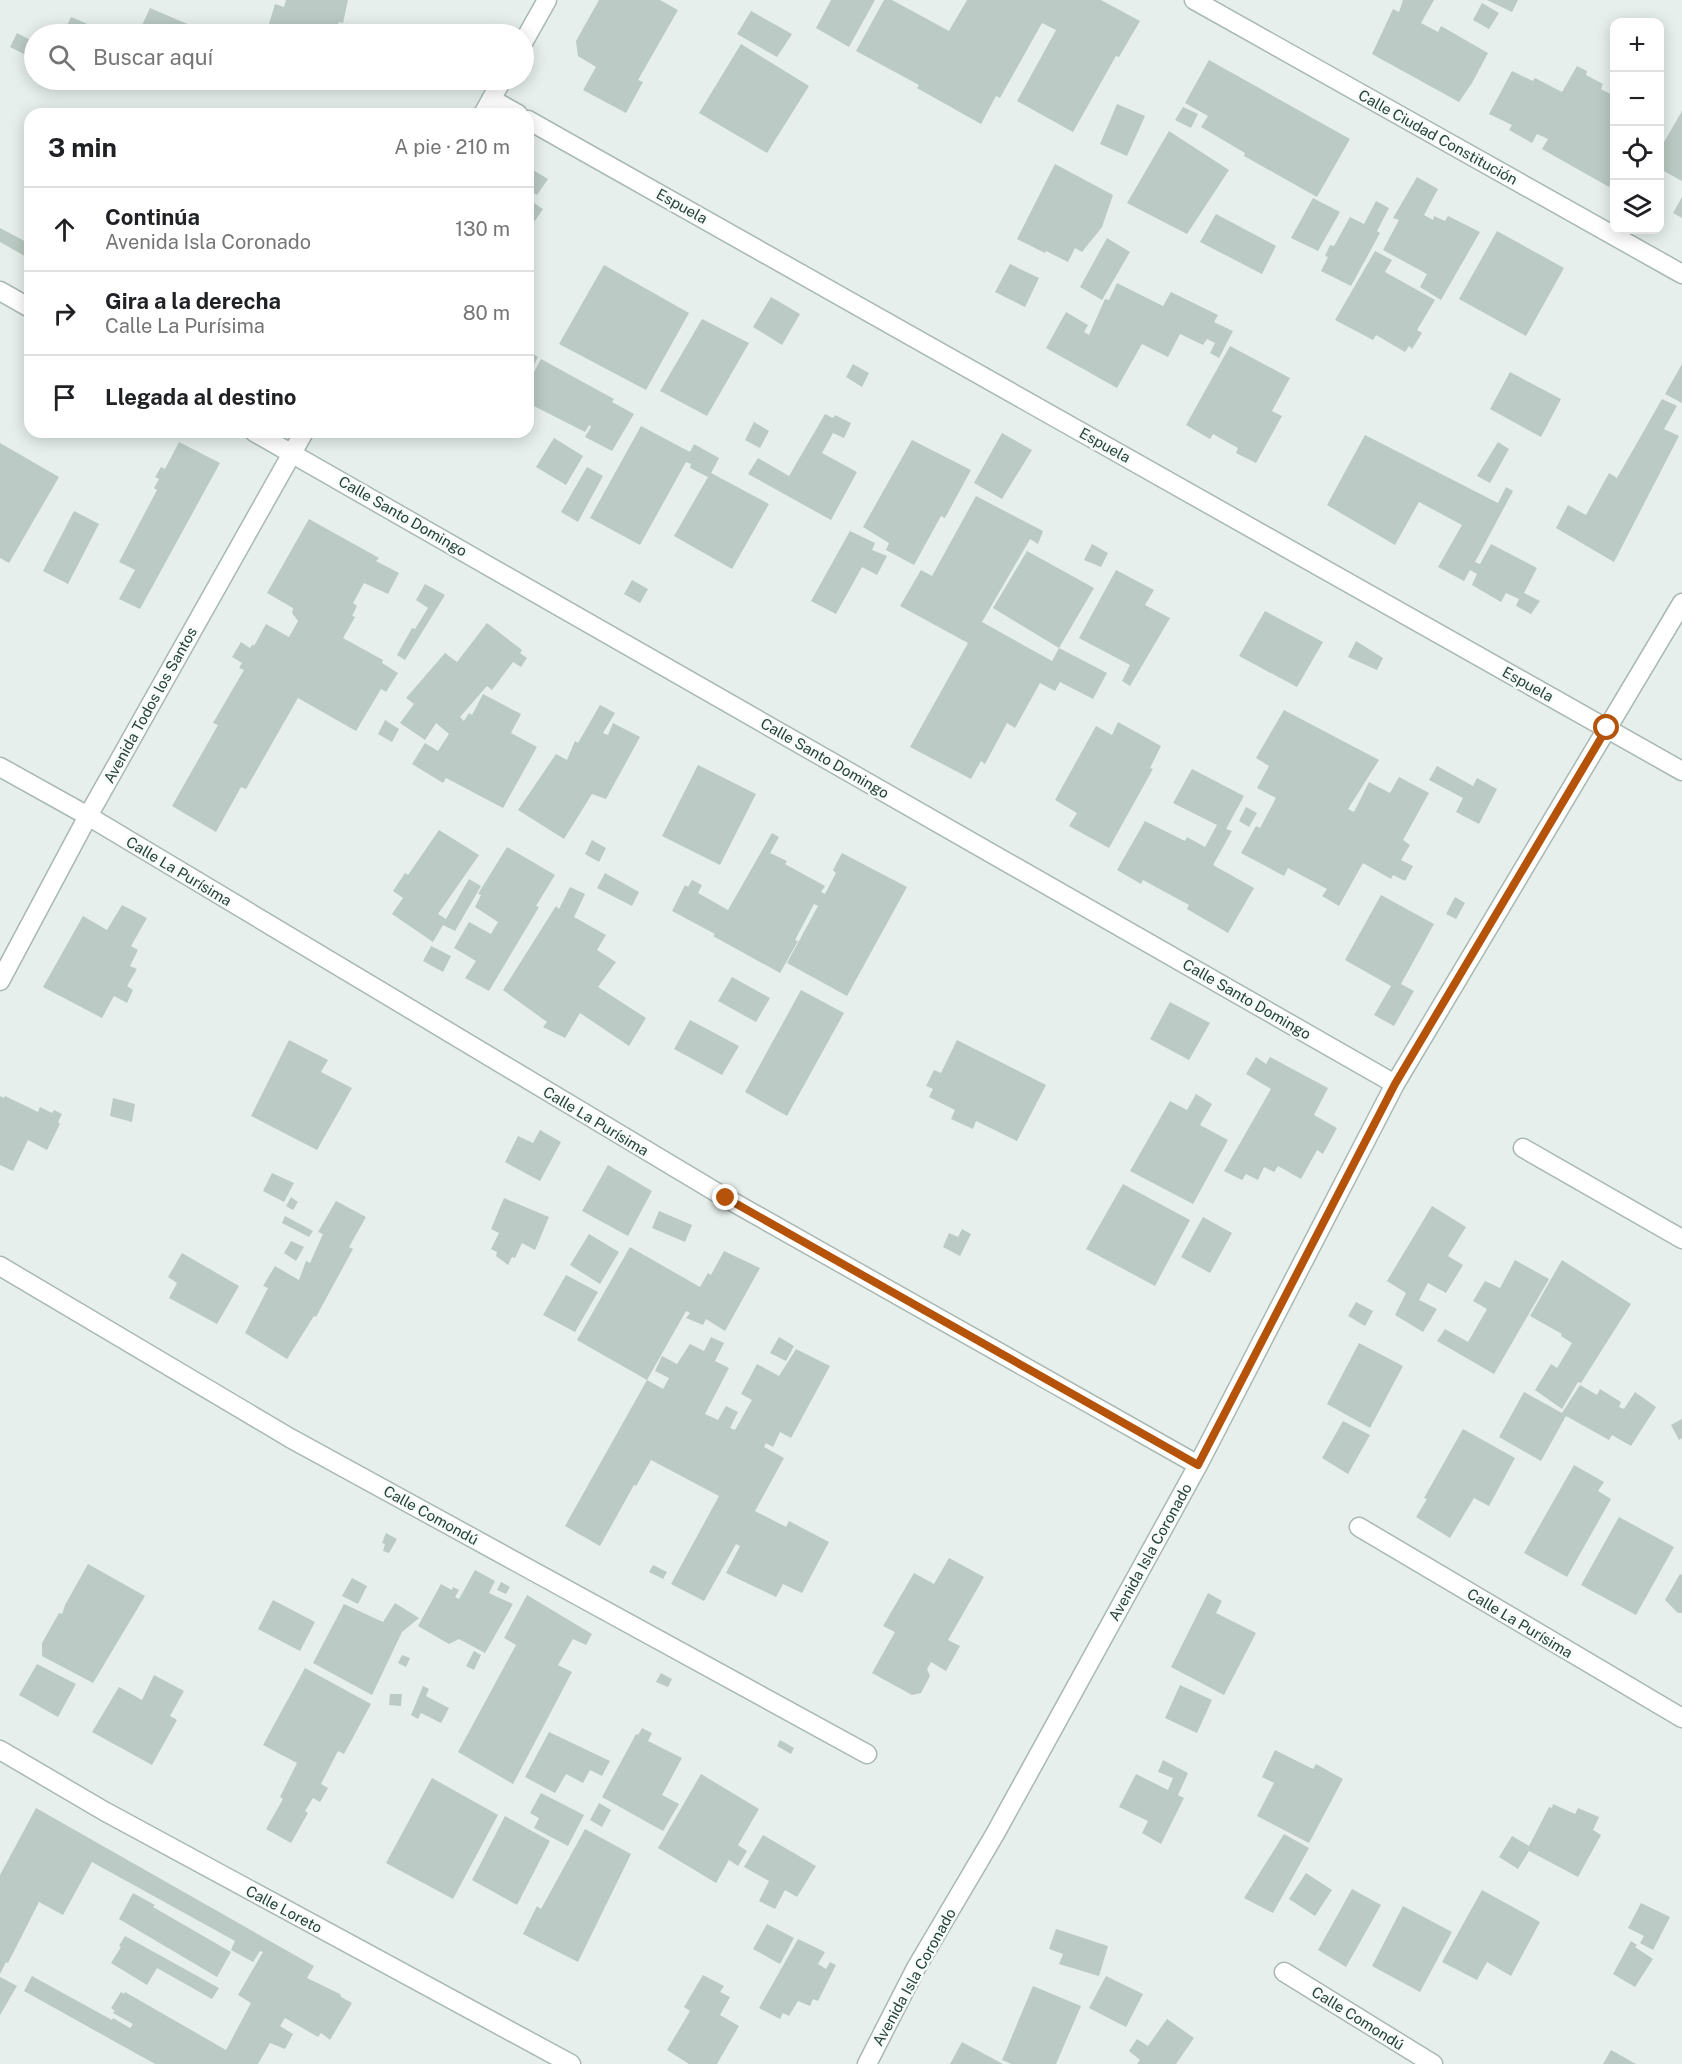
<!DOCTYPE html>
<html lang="es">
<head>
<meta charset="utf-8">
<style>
	body { margin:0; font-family:"Public Sans",sans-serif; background:#f6f6f6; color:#202124 }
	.controls { position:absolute; right:18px; top:18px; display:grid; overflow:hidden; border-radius:12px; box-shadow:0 3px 15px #0003 }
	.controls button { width:54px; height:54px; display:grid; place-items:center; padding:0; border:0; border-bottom:2px solid #e0e0e0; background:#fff; color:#202124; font:30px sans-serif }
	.stop { position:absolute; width:18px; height:18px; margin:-14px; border:4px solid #b45309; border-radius:50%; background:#fff }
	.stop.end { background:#b45309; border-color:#fff; box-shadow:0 2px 6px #0008 }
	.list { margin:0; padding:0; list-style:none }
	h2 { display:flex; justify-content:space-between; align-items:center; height:78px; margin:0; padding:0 24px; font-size:26px }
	h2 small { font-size:20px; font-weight:400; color:#757577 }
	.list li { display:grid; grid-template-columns:39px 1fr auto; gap:18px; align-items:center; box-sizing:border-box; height:84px; padding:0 24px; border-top:2px solid #e0e0e0 }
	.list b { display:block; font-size:22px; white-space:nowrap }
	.list p { margin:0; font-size:20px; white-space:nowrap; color:#757577 }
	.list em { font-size:20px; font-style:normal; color:#757577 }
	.icon { flex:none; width:33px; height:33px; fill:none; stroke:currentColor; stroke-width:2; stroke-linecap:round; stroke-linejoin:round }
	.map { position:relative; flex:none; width:1682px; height:2064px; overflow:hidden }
	.search { position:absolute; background:#fff; box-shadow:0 3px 15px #0003; left:24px; top:24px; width:510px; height:66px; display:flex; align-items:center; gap:15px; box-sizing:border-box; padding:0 21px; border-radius:33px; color:#757577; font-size:22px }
	.panel { position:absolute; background:#fff; box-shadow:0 3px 15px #0003; left:24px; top:108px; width:510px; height:330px; border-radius:18px }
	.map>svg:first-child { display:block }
	.building { fill:#bbcac4 }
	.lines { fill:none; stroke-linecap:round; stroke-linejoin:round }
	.minor-casing { stroke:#a8b8b2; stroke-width:21 }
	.minor { stroke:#fff; stroke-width:18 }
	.route { stroke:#b45309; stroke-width:8 }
	.labels { text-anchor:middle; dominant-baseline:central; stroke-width:5; stroke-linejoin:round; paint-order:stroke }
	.street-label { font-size:15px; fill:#24423a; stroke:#f7fbf9 }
</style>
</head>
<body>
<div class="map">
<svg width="1682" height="2064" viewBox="0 0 1682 2064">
	<rect width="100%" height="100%" fill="#e6efeb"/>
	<!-- building -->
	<path class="building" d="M286,0H348L343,23L339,22L336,34H266L275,4L284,7Z
		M599,0H660L678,10L638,80L643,82L626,113L583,90L596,67L578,56L576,41Z
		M831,0H875L849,47L816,28Z
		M884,0H892L949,31L967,0H1101L1140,21L1119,57L1116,56L1073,132L1017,101L1056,30L1042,23L1000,98L996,96L981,124L917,88L919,85L856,51Z
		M1403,0H1434L1421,23L1438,32L1441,26L1488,53L1472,83L1459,102L1372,54L1393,9L1399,12Z
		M1487,0H1518L1512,12Z
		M1482,3L1499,13L1489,29L1473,20Z
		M150,8L192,26L191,27L206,34H138Z
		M751,11L792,34L777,57L737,34Z
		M71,17L90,25L86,34H63Z
		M17,33L34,42V59L10,47Z
		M741,44L809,86L767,153L699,113Z
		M1209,60L1350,139L1317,197L1244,156L1245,153L1201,127L1208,116L1185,103Z
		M1577,66L1587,71L1586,75L1603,84L1601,89L1614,96V181L1612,179L1609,187L1542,149L1548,139L1537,134L1532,143L1509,130L1512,125L1489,114L1512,71L1533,81L1535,78L1562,92Z
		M1117,104L1145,116L1127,156L1100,144Z
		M1183,107L1198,114L1191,128L1175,120Z
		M1682,111V181L1660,169V149Z
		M1169,131L1229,170L1187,234L1127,203Z
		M1055,164L1113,195L1102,227L1082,252L1075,248L1068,262L1046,251L1045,253L1017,239Z
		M528,167L548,179L537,195L528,190Z
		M1417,177L1438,189L1424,215L1433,220L1434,216L1445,221L1448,216L1480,232L1441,300L1420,287L1427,274L1383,250L1399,220L1393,218Z
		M1682,197V218L1673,213Z
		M1313,198L1340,212L1318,251L1291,238Z
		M528,199L543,209L528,231Z
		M1376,201L1389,208L1377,231L1380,233L1351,286L1321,271L1328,257L1325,256L1330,245L1334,246L1350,217L1364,224Z
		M1216,214L1276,246L1262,274L1200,242Z
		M0,228L30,244V259L0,242Z
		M1497,231L1564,268L1526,336L1459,299Z
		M1107,238L1130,252L1102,300L1080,287Z
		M1375,251L1392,260L1385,272L1435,300L1417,330L1422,333L1412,349L1409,346L1405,352L1376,335L1373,340L1335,320Z
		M1010,264L1039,278L1025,307L995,292Z
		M604,265L689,313L646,390L559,344Z
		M1117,283L1163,306L1171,292L1218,315L1214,322L1233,331L1219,358L1210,353L1215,343L1207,339L1203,345L1180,334L1168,357L1142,344L1117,388L1046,348L1066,312L1088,325L1084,332L1089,335L1105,299L1109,300Z
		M771,297L800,314L782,345L753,327Z
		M702,319L749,343L707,416L660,391Z
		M1230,346L1290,378L1272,411L1282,416L1256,463L1236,453L1238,448L1213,434L1210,439L1186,425Z
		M528,351L538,357L528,376Z
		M541,359L614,399L612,402L634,414L612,451L585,437L591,427L589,425L585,432L528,403V383Z
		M853,364L869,373L862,387L846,377Z
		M1682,364V403L1665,394Z
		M1510,372L1561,399L1541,437L1490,409Z
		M1662,399L1677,406L1664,429L1679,436L1614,562L1556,528L1568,505L1586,515L1609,473L1617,478Z
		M825,414L833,418L835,415L851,423L844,438L833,433L822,453L857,472L831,520L748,474L758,458L789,476Z
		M754,422L769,431L760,448L745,440Z
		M641,426L690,452L694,444L719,458L711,473L769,504L732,569L674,536L708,477L690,468L691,464L686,462L640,545L590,518Z
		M1002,433L1032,450L1002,499L974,483Z
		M1365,435L1498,503L1506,487L1513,491L1475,562L1480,564L1491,544L1537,568L1524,593L1540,601L1531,614L1516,606L1519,599L1506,593L1501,602L1472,585L1477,574L1470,570L1464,581L1438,567L1462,525L1419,502L1395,545L1327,505Z
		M554,438L583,456L566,485L536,467Z
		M912,440L971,470L945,518L941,516L914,565L886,550L889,543L863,527Z
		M179,442L220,463L140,609L119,599L135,570L119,562L157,490L154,488L159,479L155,477L161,467L165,469Z
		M1498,442L1509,449L1490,483L1477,476Z
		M0,443L59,477L9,563L0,558Z
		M587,467L603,476L578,522L561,512Z
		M976,496L1043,531L1038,544L1030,539L982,622L1052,661L1059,648L1107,673L1093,699L1060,682L1055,691L1040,683L1015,728L1007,723L985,764L981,761L971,779L910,747L968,643L900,606L921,570L932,576Z
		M74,511L99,524L68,584L43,571Z
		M309,519L379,558L376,561L399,573L388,594L364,583L353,603L357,606L352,616L355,617L343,638L383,660L382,663L398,673L386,692L381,689L356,731L298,698L246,789L241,787L216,832L172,806L218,725L213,723L244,670L239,668L242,663L232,657L241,642L250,648L253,644L254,646L266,624L289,637L298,621L292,613L293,608L267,593Z
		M850,531L875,543L872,550L887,556L877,575L862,567L836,614L811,601Z
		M1092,544L1108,553L1101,567L1084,560Z
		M1027,551L1094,588L1059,648L993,608Z
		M1116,570L1154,590L1145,605L1170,618L1130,686L1122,681L1130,665L1079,638Z
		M632,580L648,589L640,603L624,594Z
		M425,584L445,595L405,660L397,655L412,628L415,629L428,608L416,600Z
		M1265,611L1323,642L1297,687L1239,656Z
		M487,623L522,650L520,653L527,658L521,667L513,662L492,690L487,686L460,717L464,721L469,713L472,715L483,694L521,714L511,733L537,747L503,808L446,778L443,783L412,764L425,743L438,751L449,734L436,723L425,740L400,723L414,704L406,698L445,653L457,662Z
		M1356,641L1383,658L1377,670L1348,657Z
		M600,705L615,713L603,733L608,735L613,723L640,737L606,799L592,794L564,839L518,810L556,754L567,760L575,741L578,743Z
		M1284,710L1379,760L1348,809L1354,812L1369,782L1390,793L1399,777L1429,793L1403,840L1410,845L1401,860L1413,866L1405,881L1393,875L1391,879L1363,863L1339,906L1322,896L1327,889L1288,868L1284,876L1241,853L1256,826L1260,828L1276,798L1257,788L1269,766L1256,758Z
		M385,720L399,729L392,742L378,734Z
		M1118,722L1161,746L1150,768L1153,769L1109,848L1069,826L1077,813L1055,800L1096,726L1112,735Z
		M698,765L756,794L720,865L662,836Z
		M1437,766L1473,786L1477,778L1497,789L1479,824L1456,812L1463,798L1429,780Z
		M1192,769L1244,796L1226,829L1232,831L1213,865L1254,888L1228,933L1187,909L1189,905L1143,880L1141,884L1117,870L1145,821L1185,841L1187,837L1205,847L1217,825L1173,803Z
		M1246,807L1257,813L1249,827L1239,821Z
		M439,830L479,855L438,914L446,919L469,879L481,886L455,931L443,925L433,942L392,914L403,898L393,891L405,873L408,875Z
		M772,833L779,837L770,853L787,861L785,864L825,886L821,892L825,894L836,873L833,870L842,853L907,887L847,996L787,963L818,906L814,904L795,940L798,941L780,973L713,936L715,934L672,911L685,885L688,887L692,880L702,885L698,893L728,910Z
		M592,840L606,848L599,862L585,854Z
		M507,847L555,875L536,906L539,907L489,991L465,978L476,961L454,948L469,922L491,934L498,922L475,907L481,895L478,894Z
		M605,873L639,892L632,906L597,888Z
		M570,887L585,894L574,917L606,935L597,950L616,962L598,987L646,1018L629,1046L580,1013L565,1038L543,1027L547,1022L503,990L556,906L559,909Z
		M1381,895L1434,924L1401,984L1414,991L1394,1026L1374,1015L1391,986L1345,960Z
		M1455,897L1465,903L1456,919L1446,914Z
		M122,905L147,918L131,946L138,950L130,966L137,969L127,986L133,990L127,1003L114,996L102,1018L43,987L83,916L107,930Z
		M431,946L451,956L443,972L423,961Z
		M732,977L770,998L756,1022L718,1001Z
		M801,990L844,1013L787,1116L745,1092Z
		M1170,1002L1210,1023L1189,1060L1150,1039Z
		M690,1020L739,1046L722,1075L674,1049Z
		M289,1040L328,1060L321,1072L352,1088L317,1150L251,1116Z
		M957,1040L1046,1085L1017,1141L976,1121L973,1129L951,1119L955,1110L929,1097L933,1089L926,1086L934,1070L941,1073Z
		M1256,1057L1266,1064L1270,1057L1328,1088L1314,1115L1337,1128L1323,1154L1317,1150L1301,1179L1278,1166L1274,1172L1264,1167L1258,1180L1246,1174L1242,1180L1224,1171L1271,1089L1246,1074Z
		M1196,1094L1212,1104L1200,1125L1228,1140L1193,1204L1130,1171L1170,1101L1187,1110Z
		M0,1096L4,1098L5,1096L38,1112L40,1107L52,1113L54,1110L62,1114L58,1122L60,1124L47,1150L28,1140L13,1171L0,1165Z
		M113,1098L135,1104L132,1122L110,1116Z
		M540,1130L561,1142L540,1181L505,1162L518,1136L533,1143Z
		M608,1165L652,1191L628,1236L582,1211Z
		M272,1173L294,1183L284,1202L263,1191Z
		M1123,1184L1190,1220L1155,1286L1086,1249Z
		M291,1197L298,1202L293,1210L286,1206Z
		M504,1198L549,1217L535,1250L522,1243L515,1258L512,1257L508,1265L496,1256L497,1252L491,1249L499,1233L491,1229Z
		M336,1201L366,1217L349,1247L353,1249L316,1317L314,1316L287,1359L245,1333L268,1288L263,1286L275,1266L299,1280L306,1261L310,1263L323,1234L318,1232Z
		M1432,1206L1466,1227L1448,1256L1463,1265L1446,1293L1428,1283L1419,1300L1437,1309L1423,1332L1395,1315L1406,1293L1387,1281Z
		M659,1211L692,1225L685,1242L652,1228Z
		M285,1216L313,1231L309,1237L282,1223Z
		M1203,1217L1232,1233L1210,1273L1181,1257Z
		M962,1229L971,1234L960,1256L943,1247L949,1233L958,1237Z
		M589,1234L619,1252L600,1284L570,1265Z
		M291,1241L304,1247L296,1261L284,1253Z
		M630,1247L700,1287L708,1273L711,1275L724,1251L760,1268L725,1331L706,1319L703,1325L686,1318L690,1313L686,1311L647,1380L663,1389L669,1378L655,1371L662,1356L677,1364L690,1344L704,1351L711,1337L724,1343L715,1361L729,1368L705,1414L718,1420L726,1406L738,1412L730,1428L735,1430L752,1400L741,1394L757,1364L779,1376L796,1349L830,1366L791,1438L780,1432L773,1447L766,1443L764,1447L784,1458L755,1511L786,1527L789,1521L829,1542L802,1593L783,1584L776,1597L726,1573L740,1546L736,1544L704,1601L671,1584L719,1496L651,1460L636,1486L634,1485L600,1546L565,1526L647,1380L577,1340Z
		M182,1253L239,1286L217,1324L169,1298L177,1283L168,1277Z
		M1515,1260L1549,1279L1494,1374L1437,1341L1445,1329L1468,1342L1487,1309L1473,1301L1485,1281L1500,1288Z
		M1562,1260L1631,1304L1581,1383L1578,1382L1562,1409L1535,1390L1551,1364L1557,1368L1572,1343L1561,1336L1562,1334L1530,1316Z
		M566,1275L598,1292L575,1332L543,1315Z
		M1356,1302L1373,1311L1365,1326L1348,1316Z
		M779,1337L794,1346L786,1361L770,1353Z
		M1359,1343L1403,1366L1370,1428L1327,1404Z
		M1580,1385L1597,1395L1600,1389L1621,1402L1619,1407L1624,1409L1635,1392L1656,1407L1631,1446L1612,1435L1609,1440L1566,1416L1541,1461L1499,1437L1524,1392L1562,1413Z
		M1682,1419V1438L1679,1440L1671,1425Z
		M1343,1421L1370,1435L1348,1474L1322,1458Z
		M1463,1429L1515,1458L1489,1506L1474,1498L1450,1538L1416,1517L1427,1499L1424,1498Z
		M1574,1465L1604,1482L1598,1491L1611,1499L1567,1577L1524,1553Z
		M1619,1517L1674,1547L1636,1615L1581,1585Z
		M386,1533L397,1539L389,1553L383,1551L385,1544L382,1543Z
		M949,1558L984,1577L948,1640L960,1646L946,1671L931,1662L927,1669L930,1676L921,1693L912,1695L872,1673L895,1632L883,1626L914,1573L934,1584Z
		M88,1564L145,1596L93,1683L42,1656V1643L59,1613L62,1614L65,1605Z
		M653,1565L667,1572L663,1579L649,1572Z
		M475,1570L495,1581L489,1593L513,1604L485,1653L459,1639L449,1644L418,1626L441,1584L452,1590L453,1587L459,1590L455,1597L459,1599Z
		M1680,1574L1682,1575V1613H1678L1665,1600Z
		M352,1578L367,1586L358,1604L342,1596Z
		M501,1582L510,1587L506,1594L497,1590Z
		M1208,1593L1222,1601L1216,1613L1256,1633L1224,1695L1171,1667Z
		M527,1595L592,1634L586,1645L573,1639L558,1665L572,1672L513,1784L458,1752L516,1645L504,1638Z
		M273,1600L315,1622L300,1651L258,1629Z
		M395,1603L419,1618L402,1632L372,1695L313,1663L344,1604L383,1622Z
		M474,1651L481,1655L474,1670L466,1666Z
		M402,1655L410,1658L406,1667L398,1663Z
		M37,1664L76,1684L58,1717L19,1695Z
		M305,1668L371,1704L344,1754L338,1751L321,1784L328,1788L320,1802L313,1798L305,1811L308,1813L291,1843L266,1829L283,1799L280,1797L297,1763L263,1745Z
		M661,1673L672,1679L668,1687L656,1682Z
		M154,1675L184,1691L170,1716L177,1720L152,1765L92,1732L119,1687L142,1700Z
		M1180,1685L1212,1700L1197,1733L1165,1718Z
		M423,1686L429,1689L426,1696L449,1708L441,1723L421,1713L418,1719L411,1715Z
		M390,1694H402L401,1706L389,1705Z
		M642,1728L652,1733L648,1741L682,1758L662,1795L679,1804L663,1831L602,1797L636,1734L638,1735Z
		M549,1732L610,1761L602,1776L590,1770L583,1783L566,1774L555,1793L525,1777Z
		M780,1740L794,1748L791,1754L777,1746Z
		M1275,1750L1313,1769L1316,1764L1343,1779L1309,1843L1257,1816L1274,1783L1262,1777Z
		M1163,1760L1188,1773L1178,1795L1184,1798L1161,1844L1142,1833L1148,1821L1119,1807L1136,1774L1168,1790L1173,1778L1158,1772Z
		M701,1774L759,1809L738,1845L747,1851L738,1866L729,1860L716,1883L658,1848Z
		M432,1778L498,1815L453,1899L386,1863Z
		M541,1793L584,1815L568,1846L534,1828L539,1818L530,1813Z
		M599,1803L611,1810L602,1827L590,1820Z
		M1553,1804L1575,1814L1578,1808L1599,1817L1593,1830L1601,1835L1578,1877L1529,1851L1518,1869L1499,1857L1512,1836L1529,1846L1549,1807L1552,1808Z
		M36,1808L314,1966L307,1978L340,1994L341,1997L352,2003L330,2040L321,2033L318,2037L285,2018L280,2026L293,2034L285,2049L270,2043L258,2064H155L24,1991L32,1976L112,2020L113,2018L130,2028L133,2024L113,2013L115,2011L111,2008L121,1992L124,1994L125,1992L226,2050L251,2003L238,1995L263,1952L260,1951L253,1962L231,1950L235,1941L92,1862L63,1915L39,1902L8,1963L6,1962L0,1974V1875Z
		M505,1816L550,1841L517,1905L472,1880Z
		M585,1829L631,1854L578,1962L523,1934L537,1906L541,1909Z
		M1284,1834L1309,1848L1273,1913L1244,1898Z
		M763,1835L816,1866L797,1897L785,1890L775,1909L759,1901L769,1881L744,1867Z
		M1306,1873L1332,1890L1315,1916L1289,1899Z
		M1352,1889L1381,1905L1346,1967L1318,1950Z
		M1482,1890L1540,1922L1511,1976L1487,1962L1477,1980L1442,1962Z
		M133,1893L155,1905L153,1907L231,1952L217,1977L119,1919Z
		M1641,1903L1670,1917L1653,1950L1640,1943L1644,1936L1628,1928Z
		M1403,1906L1452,1932L1420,1992L1372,1966Z
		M767,1924L794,1938L780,1964L753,1949Z
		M1056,1929L1108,1946L1099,1976L1059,1964L1063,1954L1049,1949Z
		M125,1936L219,1988L212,1999L157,1968L147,1985L111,1963L121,1947L119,1946Z
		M798,1939L825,1952L818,1964L826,1969L830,1962L836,1965L818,2001L813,1999L810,2006L798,2001L789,2016L783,2013L780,2019L759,2008Z
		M1631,1941L1637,1945L1635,1947L1653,1959L1635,1987L1613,1974Z
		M703,1975L724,1986L720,1992L730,1997L720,2015L739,2026L717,2064H689L667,2050L690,2011L684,2007Z
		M1106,1976L1143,1994L1126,2027L1089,2008Z
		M0,1977L17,1986L0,2015Z
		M1033,1986L1081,2006L1056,2064H1011L1002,2060Z
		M1167,2019L1194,2038L1176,2064H1137L1140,2060L1129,2051L1137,2039L1148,2046Z
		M962,2042L1003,2064H950Z
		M1611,2050L1636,2064H1603Z"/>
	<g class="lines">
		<!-- minor casing -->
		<g class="minor-casing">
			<path id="minor" d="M1194,0L1682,274
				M524,41L547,0
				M491,99L518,114
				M483,114L502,80
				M528,120L1682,771
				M0,291L30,308
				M254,432L1395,1084
				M0,767L88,816L726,1198L1198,1465
				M0,981L88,816L304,432
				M1523,1148L1682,1239
				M0,1266L290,1438L867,1754
				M1359,1527L1682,1718
				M0,1750L104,1811L571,2064
				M1284,1972L1433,2064
				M867,2064L916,1968L995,1834L1198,1465L1395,1084L1682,603"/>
		</g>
		<!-- minor -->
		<use href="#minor" class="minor"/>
	</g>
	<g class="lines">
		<!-- route -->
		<path class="route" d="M726,1198L1198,1465L1395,1084L1607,728"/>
	</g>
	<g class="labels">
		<!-- street labels -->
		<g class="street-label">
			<text transform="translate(1438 137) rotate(29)">Calle Ciudad Constitución</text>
			<text transform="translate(682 206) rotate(29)">Espuela</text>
			<text transform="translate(1105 445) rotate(29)">Espuela</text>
			<text transform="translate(403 516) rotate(30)">Calle Santo Domingo</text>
			<text transform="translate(1528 684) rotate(29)">Espuela</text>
			<text transform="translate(150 705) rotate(-61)">Avenida Todos los Santos</text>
			<text transform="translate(825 758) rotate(30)">Calle Santo Domingo</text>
			<text transform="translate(179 871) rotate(31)">Calle La Purísima</text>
			<text transform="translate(1247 999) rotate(30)">Calle Santo Domingo</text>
			<text transform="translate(596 1121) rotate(31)">Calle La Purísima</text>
			<text transform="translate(431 1515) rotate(29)">Calle Comondú</text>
			<text transform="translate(1150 1552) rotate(-61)">Avenida Isla Coronado</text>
			<text transform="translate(1520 1623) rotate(31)">Calle La Purísima</text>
			<text transform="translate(284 1909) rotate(28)">Calle Loreto</text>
			<text transform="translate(914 1977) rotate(-61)">Avenida Isla Coronado</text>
			<text transform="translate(1358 2018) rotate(32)">Calle Comondú</text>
		</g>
	</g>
</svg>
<div class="controls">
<button>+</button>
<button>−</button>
<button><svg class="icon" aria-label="locate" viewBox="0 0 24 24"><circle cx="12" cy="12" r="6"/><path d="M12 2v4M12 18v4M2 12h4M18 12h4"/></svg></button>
<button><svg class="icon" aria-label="layers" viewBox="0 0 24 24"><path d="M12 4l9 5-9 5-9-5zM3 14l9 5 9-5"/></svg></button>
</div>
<div class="stop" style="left:1607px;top:728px"></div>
<div class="stop end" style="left:726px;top:1198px"></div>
<div class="search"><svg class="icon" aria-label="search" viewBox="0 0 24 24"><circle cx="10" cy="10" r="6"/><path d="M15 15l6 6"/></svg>Buscar aquí</div>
<section class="panel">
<h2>3 min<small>A pie · 210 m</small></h2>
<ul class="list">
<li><svg class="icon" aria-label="ahead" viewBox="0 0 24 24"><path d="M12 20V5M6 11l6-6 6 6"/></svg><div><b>Continúa</b><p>Avenida Isla Coronado</p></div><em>130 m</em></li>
<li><svg class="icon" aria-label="right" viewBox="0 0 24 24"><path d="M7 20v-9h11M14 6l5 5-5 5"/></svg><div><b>Gira a la derecha</b><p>Calle La Purísima</p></div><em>80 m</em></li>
<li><svg class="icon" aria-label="arrive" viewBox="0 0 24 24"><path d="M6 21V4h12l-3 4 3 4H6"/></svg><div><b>Llegada al destino</b></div></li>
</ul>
</section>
</div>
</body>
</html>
